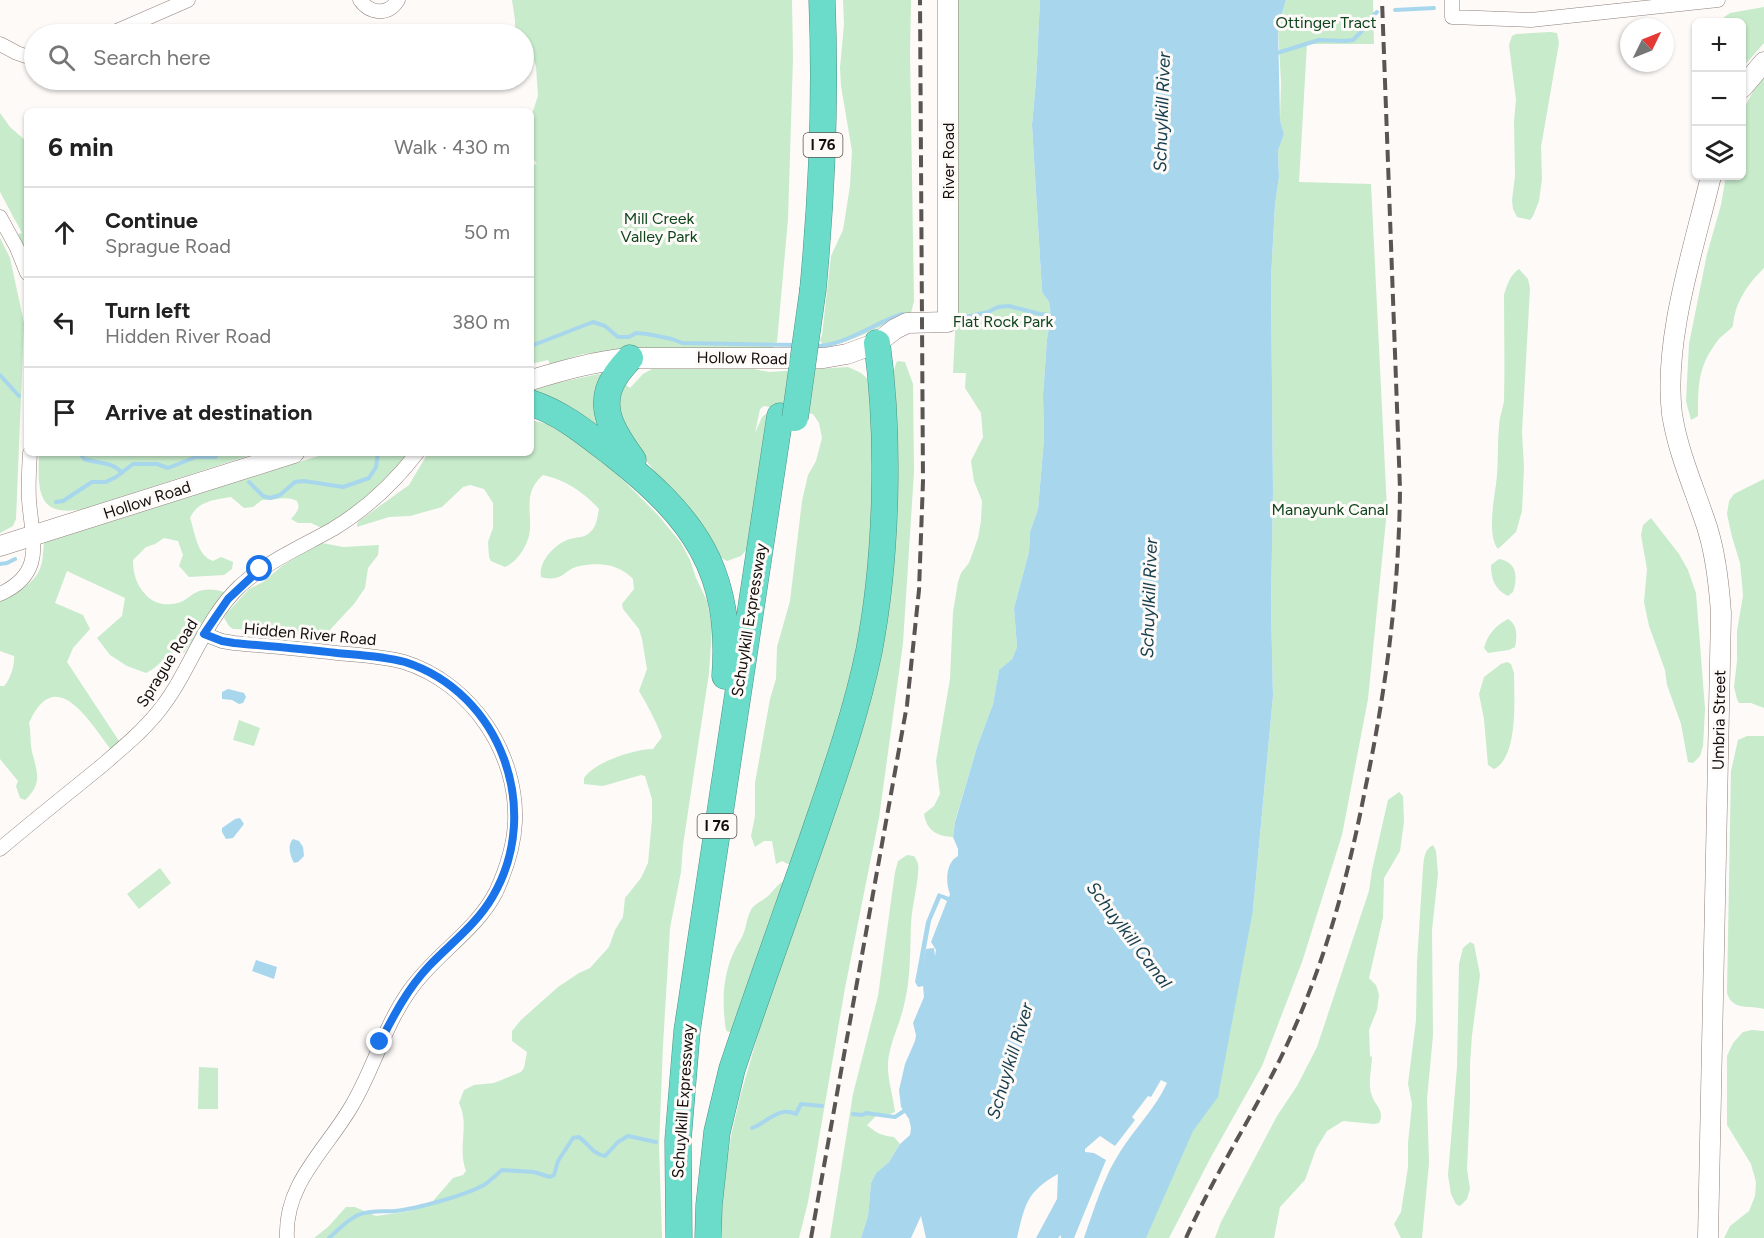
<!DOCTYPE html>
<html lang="en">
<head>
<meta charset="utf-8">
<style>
	body { margin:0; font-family:Figtree,sans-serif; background:#f2f2f2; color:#222 }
	.controls { position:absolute; right:18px; top:18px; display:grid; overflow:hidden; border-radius:9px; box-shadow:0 2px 4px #0004 }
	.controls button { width:54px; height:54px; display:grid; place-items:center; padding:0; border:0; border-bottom:2px solid #e0e0e0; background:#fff; color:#222; font:30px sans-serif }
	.compass { position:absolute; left:1620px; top:18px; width:54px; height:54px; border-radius:50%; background:#fff; box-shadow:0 2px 4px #0004; rotate:47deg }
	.stop { position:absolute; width:18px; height:18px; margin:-14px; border:4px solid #1a73e8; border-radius:50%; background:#fff }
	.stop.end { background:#1a73e8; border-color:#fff; box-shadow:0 2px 6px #0008 }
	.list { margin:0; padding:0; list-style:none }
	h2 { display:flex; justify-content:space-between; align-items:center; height:78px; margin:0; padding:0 24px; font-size:26px }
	h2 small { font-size:20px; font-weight:400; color:#767676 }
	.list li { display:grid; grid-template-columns:39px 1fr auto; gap:18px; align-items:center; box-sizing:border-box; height:90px; padding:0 24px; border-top:2px solid #e0e0e0 }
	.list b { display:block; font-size:22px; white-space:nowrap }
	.list p { margin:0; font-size:20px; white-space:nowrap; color:#767676 }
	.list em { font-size:20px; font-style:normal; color:#767676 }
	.icon { flex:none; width:33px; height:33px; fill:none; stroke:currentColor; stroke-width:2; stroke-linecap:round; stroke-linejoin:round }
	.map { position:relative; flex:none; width:1764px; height:1238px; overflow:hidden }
	.search { position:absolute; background:#fff; box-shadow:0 2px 4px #0004; left:24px; top:24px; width:510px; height:66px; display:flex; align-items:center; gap:15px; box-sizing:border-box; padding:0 21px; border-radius:33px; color:#767676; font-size:22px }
	.panel { position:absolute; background:#fff; box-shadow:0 2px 4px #0004; left:24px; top:108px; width:510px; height:348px; border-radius:9px }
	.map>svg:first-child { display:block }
	.green { fill:#c7ebcb }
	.water { fill:#a8d7ed; fill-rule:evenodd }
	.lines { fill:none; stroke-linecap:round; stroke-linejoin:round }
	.stream { stroke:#a8d7ed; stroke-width:4 }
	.street-casing { stroke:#8f7f79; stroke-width:15 }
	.secondary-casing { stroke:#8f7f79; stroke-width:21 }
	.highway-casing { stroke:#4c9486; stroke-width:27 }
	.street { stroke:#fff; stroke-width:14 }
	.secondary { stroke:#fff; stroke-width:20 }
	.highway { stroke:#6bdcc9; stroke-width:26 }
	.rail { stroke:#5a5553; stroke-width:4; stroke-dasharray:12 6; stroke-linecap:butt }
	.highway-bridge-casing { stroke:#4c9486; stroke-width:27; stroke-linecap:butt }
	.highway-bridge { stroke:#6bdcc9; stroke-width:26 }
	.route { stroke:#1a73e8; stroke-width:8 }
	.labels { text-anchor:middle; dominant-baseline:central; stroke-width:6; stroke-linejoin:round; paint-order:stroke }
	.shield { fill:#fdfaf8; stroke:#595452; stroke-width:1.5 }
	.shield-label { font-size:15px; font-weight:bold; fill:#130d0b }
	.park-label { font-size:16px; fill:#0f451d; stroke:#fdfaf8 }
	.street-label { font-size:16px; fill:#130d0b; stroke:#fdfaf8 }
	.water-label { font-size:18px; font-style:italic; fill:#163d4e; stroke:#fdfaf8 }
</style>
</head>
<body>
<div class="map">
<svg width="1764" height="1238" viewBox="0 0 1764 1238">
	<rect width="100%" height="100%" fill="#fdfaf8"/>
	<!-- green -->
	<path class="green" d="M512,0H792L793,58L788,219L777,342L774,343L773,348L741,349L689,348L583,354L550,364L548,360L531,364V165L537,164L531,156V117L538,96L536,66L531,54L524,46V34H515V20Z
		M843,0H911L910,52L914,301L911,313C882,324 855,342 824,347L820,340L822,335L831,256L843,230L850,186L852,151L841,86L840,68L844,24Z
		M954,0H1040L1036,81L1032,125L1042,292L1049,302L1051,315L1047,339L1043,395L1044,439L1038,509L1030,532L1029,552L1014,608L1017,647L1012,659L999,670L993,704L977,747L955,821L953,837C937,836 927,831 924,814L934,806L940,794L936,761L950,679L953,612L958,582L961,573L969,563L978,538L981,521L982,501L974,481L971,461L983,437L981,413L965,388L966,373H953L956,314Z
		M1286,0H1373L1374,44H1307L1299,182L1371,184L1387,510L1368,699L1342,835L1302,962L1262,1066L1211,1157L1169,1238H1084L1110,1169L1121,1151L1159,1100L1253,910L1273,696L1271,606L1273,491L1271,279L1275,205L1279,177L1278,151L1284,134L1280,120L1281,83L1278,26Z
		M1764,7V43L1742,68V22H1720V20L1730,13Z
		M1550,32L1557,33L1559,43L1541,147L1542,179L1539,201L1533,216L1530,220L1517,217L1513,209L1512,200L1515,176L1514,121L1516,100L1509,45L1512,36L1516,34Z
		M1764,77V268C1747,285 1735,302 1733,326C1728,332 1720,336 1716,343C1698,367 1698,386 1698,416L1691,420L1686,401L1689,344L1707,254L1721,205L1726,176H1742V112L1757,84Z
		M0,113L10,127L27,142V256L18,234L22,233L0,192Z
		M0,238L10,258L24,323L16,519L13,526L0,533Z
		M1519,269L1528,279L1530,288L1522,432L1524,467L1522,511L1516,532L1498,549C1488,538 1493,505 1495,491C1499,470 1497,448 1499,427C1499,418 1503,409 1504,400C1505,365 1504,330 1504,295C1507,285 1510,275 1519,269Z
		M898,361L905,362L913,384L914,472L903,643L879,818L845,988L808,1202L799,1238H722V1196L731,1136L740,1097L776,972L868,710L882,646L892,379L896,363Z
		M848,367L861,373L870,381L876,514L853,684L792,863L788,864L782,861L776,864L772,841H764L755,847L751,836L755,816V783L770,699L776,679L777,647L790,601L802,501L808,475L816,461L822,438L819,423L813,414L764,406L760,409L755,433L762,417L767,413L748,548L741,556L727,561L719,557L673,489L659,477L626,435L619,410L621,393L626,385L630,388L643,374L652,369H754L769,372Z
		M604,373L602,429L531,391L556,383Z
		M531,420L547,424L581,445L609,466L658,515L681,543L690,560L696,578L707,601L712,627L709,673L683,845L681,872L670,928L663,1045L659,1146L662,1238H314L328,1227L346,1207H355L376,1216L411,1211L433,1201L453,1178L463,1175L466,1171C457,1148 470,1125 459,1103L464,1090L474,1085L494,1083L521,1072L524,1068L527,1052L512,1041V1031L521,1020L558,987L579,973L590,968L609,947L615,930L623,917L625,898L641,878L648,863L652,819V799L645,776L641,775L603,786L584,784V778C595,762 634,749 653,749L662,737C656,721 648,706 639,691L647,669L642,639L639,629L623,609L622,604L634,589L633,579C619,564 600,562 580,566C563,569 564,583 541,577C538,561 556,543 570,539C576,537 583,538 588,534C597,528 597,518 599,509C582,491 566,480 543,475C524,492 531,506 530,528C530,542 518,562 505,567L491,561L489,557L488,542L493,528V503L484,489L470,485L463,487L442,507L410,516L389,517L357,527V524L359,521L409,485L428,453H531Z
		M39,453H257L83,509C36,518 38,489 39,453Z
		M328,453H411L383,484L324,529L311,523H298L291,519C296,513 301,509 297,501C285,495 275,501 262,500L253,507L244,508L231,497C213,500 198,501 190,518C195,532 197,556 213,561L221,557L233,562L232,569L224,575L189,577L179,566L183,555L178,541L164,538L155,544L146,547L133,560C133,573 136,584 145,594C154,605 170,607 183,601C187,599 191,595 195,593C205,588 216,589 227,593L184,653L167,657L153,669L146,673L127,666L110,655L97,638L122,616L125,598L67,571L55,603L83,615L90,629L73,648L67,662L121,744L112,751C90,723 56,662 29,723C31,732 30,743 32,752C37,772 43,783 25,800L20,798L16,786L18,781L0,759V686H4C10,680 15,665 14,656L0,651V601C11,596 29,586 36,576C43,567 43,553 44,543Z
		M1764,479V708L1751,703H1739L1737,699L1734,687L1737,661V631L1743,596L1742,583L1740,563L1732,537L1727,514L1729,501L1734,494Z
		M1651,518L1679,554L1688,570L1696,593L1705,709L1703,746L1700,756L1693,763L1688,762L1681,724L1667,685L1665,670L1649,626L1644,602L1647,569L1641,535L1643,525Z
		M322,543L343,547L379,545L378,555L368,568L365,588L354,604L327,633L312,638L288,631L233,629L229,626L224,618L226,614L249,589L263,582L282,566L313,547Z
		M1499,559C1517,562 1518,577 1513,592L1508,596C1495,590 1491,579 1491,565Z
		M1508,619C1518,625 1517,637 1515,647L1509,650L1488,653L1484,648C1488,634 1495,626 1508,619Z
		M1507,662L1511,664L1514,673C1514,696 1519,757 1494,769L1488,765L1484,719L1479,694L1484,677L1501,664Z
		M239,720L260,728L254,746L233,740Z
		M1747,736H1764V1009C1750,1005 1732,1011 1727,993L1731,771L1738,740Z
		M1399,792L1403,796L1404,822L1400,851L1384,878L1383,917L1369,978L1376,985L1379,995L1377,1010L1369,1030L1370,1057L1372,1056C1372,1069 1367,1083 1372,1096C1376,1107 1385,1111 1379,1123L1374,1124L1343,1121L1327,1131L1316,1149L1305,1180L1280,1207L1274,1238H1215L1221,1222L1277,1116L1297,1086L1317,1047L1369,891L1372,870L1388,800Z
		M1433,845L1436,851L1438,874L1432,930L1433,1035L1427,1099L1429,1163L1422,1238H1401L1394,1224L1401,1212L1408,1167V1143L1412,1104L1408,1084L1416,1020L1417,962L1423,868C1424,858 1424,850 1433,845Z
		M907,855L914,856C918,861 919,866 918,873C917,889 912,906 911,923C910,949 911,978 904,1005C900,1024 890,1042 888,1062C887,1079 893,1095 895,1112L887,1115L876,1116L867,1125C876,1133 882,1136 894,1137L900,1144L889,1162L876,1173L871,1183L868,1216L861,1238H830L853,1094L878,996L895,872L898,861Z
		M160,868L171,883L139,909L127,894Z
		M784,881L731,1031L728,1032L726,1030C721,997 723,967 741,939C746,931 746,920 750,912C753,904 761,902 767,897C774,891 776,885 784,881Z
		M1470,942L1474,944L1480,975L1472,1035L1470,1064V1101L1467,1169L1470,1189L1467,1199L1460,1206L1456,1204L1451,1194L1448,1175L1457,1067L1459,964L1463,948Z
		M1752,1030L1764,1031V1238H1724L1730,1226L1749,1211L1755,1196L1756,1182L1751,1164L1727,1125V1056L1733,1043L1743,1032Z
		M199,1067L218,1068V1109H198Z"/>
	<!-- water -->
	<path class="water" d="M1040,0H1286L1278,26L1280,120L1284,134L1278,151L1279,177L1275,205L1271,279L1273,491L1271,606L1273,696L1253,910L1218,1097L1193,1131L1146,1238H1084C1094,1209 1103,1179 1120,1152C1135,1128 1155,1109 1167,1083L1161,1080L1151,1097L1148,1096L1132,1117L1135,1120L1115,1146L1100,1136L1085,1149V1152L1094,1153L1106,1160L1074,1238H1061V1235L1058,1238H1036L1057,1199L1058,1174C1026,1192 1025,1205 1017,1238H926L921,1216L911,1238H861L868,1216L871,1183L876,1173L889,1162L900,1144L910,1135L911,1128L909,1119L901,1107L899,1090L905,1064L915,1041L916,1035L913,1023L924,997L923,986L918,987L915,982L926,922L938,893L949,897L950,894C945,882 946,862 958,856V849L953,837L955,822L977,747L993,704L999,670L1012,659L1017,647L1014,608L1029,552L1030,532L1038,509L1044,439L1043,395L1047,339L1051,315L1049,302L1042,292L1032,125L1036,81ZM941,898L947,901L931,942L936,950L935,956L934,948L926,949L922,970L931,921Z
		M228,689L244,693L246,697L243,703L239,704L232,700L222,699V692Z
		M240,818L244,824L233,838L226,839L222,832V828L235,819Z
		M293,839L299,841L303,847L304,856L298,862L294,863C290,856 287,845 293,839Z
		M256,960L277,967L274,979L252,971Z"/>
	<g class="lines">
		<!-- stream -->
		<path class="stream" d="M1395,10L1434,8
			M1277,53L1319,40L1344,41L1353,40L1361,32L1365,23L1377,12
			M957,319L988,312L998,307L1009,306L1040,314L1054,315
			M531,346L593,322L605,326L618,337H629L636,333L647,334L672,339L682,343L797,345
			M814,346C843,347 874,323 902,314
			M0,375L19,396
			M80,453L84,459C98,464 112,461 122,473
			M249,482L263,496L270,498L280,495L295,482L304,481L343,487L369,478L376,467L378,453
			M56,502L63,501L92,482H106L116,477L133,464H157L168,468L196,457H216
			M0,564L7,563L15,559
			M853,1114L862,1115L866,1113L895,1117L904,1111
			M752,1128C768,1122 778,1106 796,1114L801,1104L822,1106
			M329,1238C338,1230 347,1220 358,1215C370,1210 382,1212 395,1211C416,1209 466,1195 484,1185C490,1181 496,1175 502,1170L534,1172L550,1177L554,1175L558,1161L573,1138L579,1137C589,1144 592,1154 605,1156L618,1142L628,1136L656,1142"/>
		<!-- street casing -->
		<g class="street-casing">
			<path id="street" d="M360,0C370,14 388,16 398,0
				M1452,0V17L1531,20L1718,0
				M110,34L188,0
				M0,44L17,53L34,59
				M0,217L17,248L27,273
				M0,594C46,573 32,541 29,500C28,485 29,469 30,453
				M204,634L222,641L234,643C268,646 303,649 337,653C360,655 383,656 404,662C471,683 518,753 515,822C514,847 506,870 496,892C476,931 435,954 410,990C384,1026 374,1069 351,1107C326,1150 284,1184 287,1238
				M0,849C33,821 66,795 99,768C120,750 141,733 158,712C190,673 203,621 240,586C268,561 301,547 333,529C366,509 394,483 417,453"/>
		</g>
		<!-- secondary casing -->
		<g class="secondary-casing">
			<path id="secondary" d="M1742,88L1764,62
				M531,380C564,370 596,361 630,358H824L847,354L877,343L895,329L907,323L948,322V0
				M0,546L294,453
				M1708,1238L1721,613C1719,584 1716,555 1707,527C1695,490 1678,453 1672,414C1663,340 1694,248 1711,176"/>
		</g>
		<!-- highway casing -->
		<g class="highway-casing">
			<path id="highway" d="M813,289C822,193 826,97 822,0
				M630,358C625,364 619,370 615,377C595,407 615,435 633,460
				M531,403C562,413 587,434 613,454C693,517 733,570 725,676
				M679,1238L678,1140L687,1031L780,416
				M708,1238L709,1205L717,1132L732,1069C758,991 786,914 813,837C834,776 856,714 869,651C887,557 890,438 877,343"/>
		</g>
		<!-- street -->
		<use href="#street" class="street"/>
		<!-- secondary -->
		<use href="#secondary" class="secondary"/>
		<!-- highway -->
		<use href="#highway" class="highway"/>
		<!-- rail -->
		<path class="rail" d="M811,1238L907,705L919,590L923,481L920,0
			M1186,1238C1218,1166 1263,1101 1294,1029C1328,952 1349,872 1365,790C1386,690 1399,591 1400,489L1382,0"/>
		<!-- highway-bridge casing -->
		<g class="highway-bridge-casing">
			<path id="highway-bridge" d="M795,418L813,289"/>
		</g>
		<!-- highway-bridge -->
		<use href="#highway-bridge" class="highway-bridge"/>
	</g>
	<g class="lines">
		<!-- route -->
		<path class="route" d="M260,569L228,599L204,634L222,641L234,643C268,646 303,649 337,653C360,655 383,656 405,662C501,693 543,810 493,896C477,924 451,943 429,966C408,988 394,1015 380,1042"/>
	</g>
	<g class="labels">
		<!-- shield labels -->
		<g class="shield">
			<rect x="803.5" y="133" width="39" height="24" rx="4.5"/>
			<rect x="697.5" y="814" width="39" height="24" rx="4.5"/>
		</g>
		<g class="shield-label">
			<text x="823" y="145">I 76</text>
			<text x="717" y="826">I 76</text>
		</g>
		<!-- park labels -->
		<g class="park-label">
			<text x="1326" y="22">Ottinger Tract</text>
			<text x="659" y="218">Mill Creek<tspan x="659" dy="18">Valley Park</tspan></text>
			<text x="1003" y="321">Flat Rock Park</text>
			<text x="1330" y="509">Manayunk Canal</text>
		</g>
		<!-- street labels -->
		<g class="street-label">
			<text transform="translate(948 161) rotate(-90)">River Road</text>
			<text transform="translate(742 358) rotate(1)">Hollow Road</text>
			<text transform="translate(147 500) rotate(-18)">Hollow Road</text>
			<text transform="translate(749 620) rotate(-81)">Schuylkill Expressway</text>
			<text transform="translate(310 634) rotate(5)">Hidden River Road</text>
			<text transform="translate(167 663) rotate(-58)">Sprague Road</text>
			<text transform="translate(1719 720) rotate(-89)">Umbria Street</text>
			<text transform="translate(683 1101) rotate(-86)">Schuylkill Expressway</text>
		</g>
		<!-- water labels -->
		<g class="water-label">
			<text transform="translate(1162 112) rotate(-88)">Schuylkill River</text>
			<text transform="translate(1149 598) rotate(-88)">Schuylkill River</text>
			<text transform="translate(1129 935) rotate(53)">Schuylkill Canal</text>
			<text transform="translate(1010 1061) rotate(-73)">Schuylkill River</text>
		</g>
	</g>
</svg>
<div class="controls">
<button>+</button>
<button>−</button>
<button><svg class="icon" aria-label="layers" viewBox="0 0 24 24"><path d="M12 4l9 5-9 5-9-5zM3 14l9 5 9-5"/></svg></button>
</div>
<svg class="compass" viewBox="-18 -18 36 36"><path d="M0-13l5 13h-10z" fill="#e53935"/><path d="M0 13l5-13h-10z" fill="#767676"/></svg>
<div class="stop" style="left:260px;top:569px"></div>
<div class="stop end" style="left:380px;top:1042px"></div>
<div class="search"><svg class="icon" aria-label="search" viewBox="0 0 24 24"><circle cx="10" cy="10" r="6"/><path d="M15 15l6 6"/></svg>Search here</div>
<section class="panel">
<h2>6 min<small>Walk · 430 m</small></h2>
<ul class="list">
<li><svg class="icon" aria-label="ahead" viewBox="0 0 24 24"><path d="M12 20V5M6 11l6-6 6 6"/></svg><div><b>Continue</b><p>Sprague Road</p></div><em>50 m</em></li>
<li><svg class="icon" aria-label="left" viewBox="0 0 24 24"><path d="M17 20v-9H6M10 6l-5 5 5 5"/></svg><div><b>Turn left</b><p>Hidden River Road</p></div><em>380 m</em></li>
<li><svg class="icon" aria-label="arrive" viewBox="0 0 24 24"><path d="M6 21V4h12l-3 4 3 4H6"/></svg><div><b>Arrive at destination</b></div></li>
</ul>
</section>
</div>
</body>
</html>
